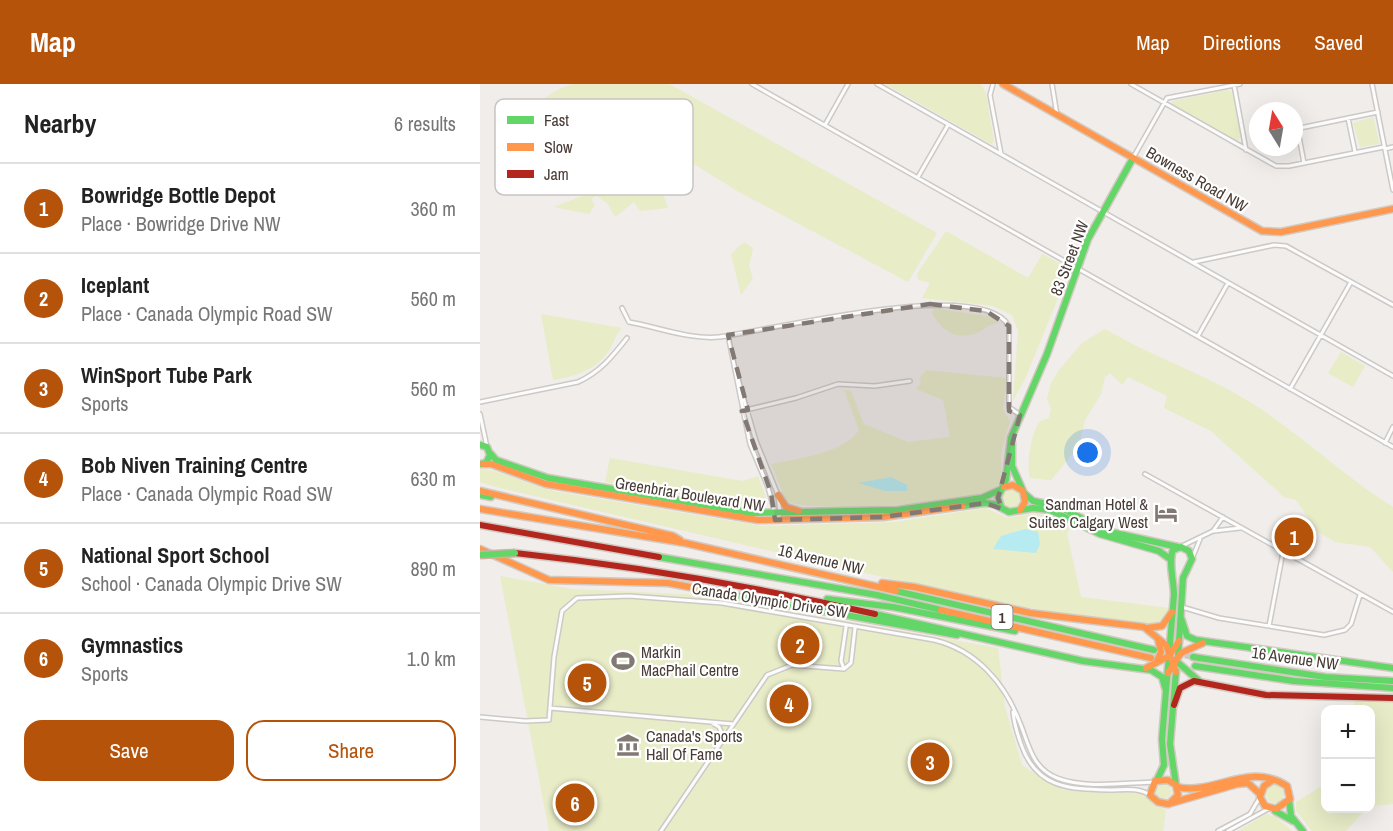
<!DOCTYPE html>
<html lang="en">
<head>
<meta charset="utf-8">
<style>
	body { margin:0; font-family:"Archivo Narrow",sans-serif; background:#f6f6f6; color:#222 }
	.controls { position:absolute; right:18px; bottom:18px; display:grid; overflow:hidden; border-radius:12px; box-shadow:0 6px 24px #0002 }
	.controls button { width:54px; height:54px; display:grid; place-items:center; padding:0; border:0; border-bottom:2px solid #e0e0e0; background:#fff; color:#222; font:30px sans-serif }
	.compass { position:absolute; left:769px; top:18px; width:54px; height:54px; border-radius:50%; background:#fff; box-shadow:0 6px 24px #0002; rotate:349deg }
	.you { position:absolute; left:608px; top:369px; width:21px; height:21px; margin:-15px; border:4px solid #fff; border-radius:50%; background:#1a73e8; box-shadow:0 0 0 9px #1a73e833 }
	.badge { display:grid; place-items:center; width:39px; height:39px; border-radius:50%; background:#b45309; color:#fff; font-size:20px; font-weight:700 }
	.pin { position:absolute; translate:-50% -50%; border:3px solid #fff; box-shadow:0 2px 6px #0006 }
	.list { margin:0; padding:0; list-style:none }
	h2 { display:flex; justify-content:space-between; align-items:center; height:78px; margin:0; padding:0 24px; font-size:26px }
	h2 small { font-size:20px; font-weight:400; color:#767676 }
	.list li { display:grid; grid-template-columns:39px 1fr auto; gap:18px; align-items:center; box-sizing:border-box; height:90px; padding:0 24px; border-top:2px solid #e0e0e0 }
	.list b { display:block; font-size:22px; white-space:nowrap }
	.list p { margin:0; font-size:20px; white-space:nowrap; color:#767676 }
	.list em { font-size:20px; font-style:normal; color:#767676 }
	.actions { display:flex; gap:12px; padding:18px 24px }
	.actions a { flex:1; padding:14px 0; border:2px solid #b45309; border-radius:18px; text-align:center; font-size:21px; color:#b45309 }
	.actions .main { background:#b45309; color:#fff }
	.map { position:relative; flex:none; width:913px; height:747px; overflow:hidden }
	header { display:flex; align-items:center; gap:36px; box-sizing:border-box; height:84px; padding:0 30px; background:#b45309; color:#fff }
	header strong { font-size:28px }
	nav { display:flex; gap:33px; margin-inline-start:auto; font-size:21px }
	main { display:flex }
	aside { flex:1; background:#fff }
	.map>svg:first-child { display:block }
	.green { fill:#e8ecc7 }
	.water { fill:#b6ebf2 }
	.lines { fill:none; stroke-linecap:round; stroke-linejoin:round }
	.highway-tunnel { stroke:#cec9c6; stroke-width:6; stroke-dasharray:6 3; stroke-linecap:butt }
	.street-casing { stroke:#cdc9c6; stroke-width:6 }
	.fast-casing { stroke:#d2c9c1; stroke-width:9 }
	.slow-casing { stroke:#d2c9c1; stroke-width:9 }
	.jam-casing { stroke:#d2c9c1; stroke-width:9 }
	.street { stroke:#fdfcfc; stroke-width:3 }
	.fast { stroke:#63d668; stroke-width:6 }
	.slow { stroke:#ff974d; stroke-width:6 }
	.jam { stroke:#b3261e; stroke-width:6 }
	.fast-bridge-casing { stroke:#cbb2a2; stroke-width:9; stroke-linecap:butt }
	.fast-bridge { stroke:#63d668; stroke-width:6 }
	.marked { fill:#837974; fill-opacity:0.2; stroke:#837974; stroke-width:4.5; stroke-dasharray:12 8; stroke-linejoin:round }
	.labels { text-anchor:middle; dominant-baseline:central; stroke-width:4.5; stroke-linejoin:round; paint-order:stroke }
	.shield { fill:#fff; stroke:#7f7672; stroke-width:1.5 }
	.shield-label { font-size:15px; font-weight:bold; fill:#483b35 }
	.street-label { font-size:16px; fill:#483b35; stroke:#fff }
	.poi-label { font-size:16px; fill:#483b35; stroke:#fff; text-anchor:start }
	.key { fill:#fff; stroke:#c8c4c2; stroke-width:1.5 }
	.key-label { font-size:16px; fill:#483b35 }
</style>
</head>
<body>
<header>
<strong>Map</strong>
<nav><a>Map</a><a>Directions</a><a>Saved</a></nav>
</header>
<main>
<aside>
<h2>Nearby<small>6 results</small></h2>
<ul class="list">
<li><span class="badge">1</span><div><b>Bowridge Bottle Depot</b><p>Place · Bowridge Drive NW</p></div><em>360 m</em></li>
<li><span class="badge">2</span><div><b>Iceplant</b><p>Place · Canada Olympic Road SW</p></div><em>560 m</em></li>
<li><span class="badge">3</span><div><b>WinSport Tube Park</b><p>Sports</p></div><em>560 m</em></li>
<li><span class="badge">4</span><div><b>Bob Niven Training Centre</b><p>Place · Canada Olympic Road SW</p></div><em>630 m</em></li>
<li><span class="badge">5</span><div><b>National Sport School</b><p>School · Canada Olympic Drive SW</p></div><em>890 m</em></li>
<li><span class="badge">6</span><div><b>Gymnastics</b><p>Sports</p></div><em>1.0 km</em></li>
</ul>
<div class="actions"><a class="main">Save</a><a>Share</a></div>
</aside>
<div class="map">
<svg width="913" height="747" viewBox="0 0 913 747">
	<rect width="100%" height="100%" fill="#f0edea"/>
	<!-- green -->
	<path class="green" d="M93,0H189L457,149L428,198L259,108L185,62L115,45L66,61L58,58L46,46C54,19 66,9 93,0Z
		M405,0H501L506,9L514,58L511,60Z
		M747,6L752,8L761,53L757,57L691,20L693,17Z
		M893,33L899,57L898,60L880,63L873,39Z
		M114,91L182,107L188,124L160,127L154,118L135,133L128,120L117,112L111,115L115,121L109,130L74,123L107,110L102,95Z
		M466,147L548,194L562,170L590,185L545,295L533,317L538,247L532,231L513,222L442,214L450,199L438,196L437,190Z
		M264,158L273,164L269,182L273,194L261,211L251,170Z
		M454,224L513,233L519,239C508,240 506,245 497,249C477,257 461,247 452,229Z
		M61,230L142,244C136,249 134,258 130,265C117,286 96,292 73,296Z
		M625,245C674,274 729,291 776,322C824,353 865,393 913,423V488L890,463L855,458L838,448L816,416L804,413L731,347L684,324L687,312L648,293L642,301L630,289L625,293L621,310L605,336L599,362L571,396L550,394C546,380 551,349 560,337L569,334L571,325L567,315L571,299L579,286L602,259Z
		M861,268L885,282L873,303L848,289Z
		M446,286L527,294L523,326L530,337L521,369L522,397C517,402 512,405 506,408C477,419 332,430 306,417L291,380C316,375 365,369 379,346L364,306L371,307L384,340L428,358L470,353L463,316L436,305L441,299L440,293Z
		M130,374L262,397L278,392L288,419L279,423L125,398Z
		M0,385C15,384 54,403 73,407L282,442L414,438L506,424L527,434L557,429L591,442L587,449L601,513L689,524L683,538L671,543L506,517L20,404L0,398Z
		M522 415a9 9 0 1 1 18 0a9 9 0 1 1-18 0Z
		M20,492L92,505L221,511L518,564L525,623L542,681L570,700L583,706L663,709L676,723L686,725L683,747H69Z
		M913,617V720L891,722L890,626L873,625L874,618Z
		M675 707a8 8 0 1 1 16 0a8 8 0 1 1-16 0Z
		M845,700L846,724L886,725L866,747H832L816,727V718Z
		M786 710a9 9 0 1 1 18 0a9 9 0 1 1-18 0Z
		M786,730L796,733L812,747H758Z"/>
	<!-- water -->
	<path class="water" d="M411,393L427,401V407H405L378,399Z
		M545,445L558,448L560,460L556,469L513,465L521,452Z"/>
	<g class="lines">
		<!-- highway-tunnel -->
		<path class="highway-tunnel" d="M687,568L713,573"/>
		<!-- street casing -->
		<g class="street-casing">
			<path id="street" d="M272,0L913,363
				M397,0L913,292
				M513,0L510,11L521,70
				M572,0L577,31
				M651,0L796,82H809L904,63
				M892,0L913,106
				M754,1L766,66
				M868,34L875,68
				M345,41L368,0
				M905,65L913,63
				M653,74L687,14L760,0
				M824,79L818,47L820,44L898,28
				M438,93L468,41
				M714,178L794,161L806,162L913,221
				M142,224L149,238C177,243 211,256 239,253C290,247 501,192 529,242V323L540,331
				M248,251L270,360L288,403L297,436
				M718,252L748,199
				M256,288L276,357L298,411L300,430L298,435
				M810,305L871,198
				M0,318L98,298C120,288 132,273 147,254
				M262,327L316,314L358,300L395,302L430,297
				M0,330L7,363
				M905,359L913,343
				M665,390L913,528
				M734,447L760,444
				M702,462L733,447L743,433
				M712,475L720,455
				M702,523L739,534L844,551L865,546L871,540L880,511
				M789,542L803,468
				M364,585L371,579L375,544
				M364,585L361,577L366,543
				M70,624L253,640
				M533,628C534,640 537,649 541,660C556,704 588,705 629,706C643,706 658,703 670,711
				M0,633L45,637L69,636L74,573L82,527L97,514L149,512L242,519L454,556C496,566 525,599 540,639C549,661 552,684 577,694C605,705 644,699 674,698
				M232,639L239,643L244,654
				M181,747L287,591L312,581L364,585
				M738,747L770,730L780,713
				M748,747L788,725"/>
		</g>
		<!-- fast casing -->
		<g class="fast-casing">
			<path id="fast" d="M532,358V382L543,407
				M0,361L7,363L10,371L6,379L0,380
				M10,369L16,376L68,394L271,429L418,426L502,414L522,405
				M544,409L553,417L580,423L626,447L698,463
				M0,411L11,413
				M483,422L505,419L514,420L529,428L553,424L570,426L620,450L679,467L690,475
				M521,423L518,413L526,396L531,354L567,270L608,155L653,74
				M179,473L397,511L461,526
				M416,507L674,566
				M237,508L477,551
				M347,515L413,523L535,547
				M395,530L603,577L671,586L682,593L686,607
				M701,534L707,552L716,556L913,584
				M713,573L845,593L913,597
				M695,576L719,597
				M715,582L814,597L913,604
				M696,587L690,660L696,701
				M677,696L684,681L682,655L694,511C694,497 688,478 693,466L701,463L709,467L712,475L703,494L698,573
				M809,716L811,732L823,747
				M795,727L813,737"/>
		</g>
		<!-- slow casing -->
		<g class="slow-casing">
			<path id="slow" d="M523,0L782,147L801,148L913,125
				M3,380H11L66,400L278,436L403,433L483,422
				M524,403L533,401L543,407L545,418L540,426
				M0,407L193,452L200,456
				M298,411L306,423L319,427
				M0,425L205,459L416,507
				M0,465L69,496L188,499L237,508
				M402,499L434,503L550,529L664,543L686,561L696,588
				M461,526L671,574
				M667,544L682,542L692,528
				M676,579L681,568L678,555
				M666,584L689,572L699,557
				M688,589L701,569L723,559
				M697,703C733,712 769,677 807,702L810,715L796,725L785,722L780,713L784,702L793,696
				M689,720L698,711L696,701L688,696L675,697L670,711L678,718L688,720L757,700L768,699L780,710"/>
		</g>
		<!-- jam casing -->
		<g class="jam-casing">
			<path id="jam" d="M0,441L179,473
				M35,469C156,482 276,503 395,530
				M694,621L700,604L714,597L786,611L913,614"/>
		</g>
		<!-- street -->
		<use href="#street" class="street"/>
		<!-- fast -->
		<use href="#fast" class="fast"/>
		<!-- slow -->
		<use href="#slow" class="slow"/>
		<!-- jam -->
		<use href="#jam" class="jam"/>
		<!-- fast-bridge casing -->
		<g class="fast-bridge-casing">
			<path id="fast-bridge" d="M0,471L35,469"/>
		</g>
		<!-- fast-bridge -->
		<use href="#fast-bridge" class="fast-bridge"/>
	</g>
	<!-- marked area -->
	<path class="marked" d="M450,220L506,227L529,242V327L540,331L518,414L522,425L505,419L403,433L295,436L291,409L262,327L268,326L248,251Z"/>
	<!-- icons -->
	<defs>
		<g id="hotel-bare" transform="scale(1.8)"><path d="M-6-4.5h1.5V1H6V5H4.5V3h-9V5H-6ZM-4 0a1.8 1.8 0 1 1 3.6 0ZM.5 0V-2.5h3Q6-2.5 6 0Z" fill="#837974" stroke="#fff" stroke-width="2.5" paint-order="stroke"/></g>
		<g id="stadium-bare" transform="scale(1.8)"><path d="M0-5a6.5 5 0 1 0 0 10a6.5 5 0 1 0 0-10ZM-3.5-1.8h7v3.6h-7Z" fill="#837974" stroke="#fff" stroke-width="2.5" paint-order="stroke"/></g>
		<g id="museum-bare" transform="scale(1.8)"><path d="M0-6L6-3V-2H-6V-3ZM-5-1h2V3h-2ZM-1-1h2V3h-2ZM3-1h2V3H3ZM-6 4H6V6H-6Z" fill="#837974" stroke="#fff" stroke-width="2.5" paint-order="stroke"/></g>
	</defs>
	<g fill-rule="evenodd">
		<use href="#hotel-bare" x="686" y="429"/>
		<use href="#stadium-bare" x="143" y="577"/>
		<use href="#museum-bare" x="148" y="661"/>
	</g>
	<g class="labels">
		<!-- shield labels -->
		<rect class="shield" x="511.5" y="521" width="21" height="24" rx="4.5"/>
		<g class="shield-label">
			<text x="522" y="533">1</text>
		</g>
		<!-- street labels -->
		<g class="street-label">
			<text transform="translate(717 95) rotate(30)">Bowness Road NW</text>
			<text transform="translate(589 174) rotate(-69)">83 Street NW</text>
			<text transform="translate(210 410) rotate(9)">Greenbriar Boulevard NW</text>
			<text transform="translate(341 475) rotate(13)">16 Avenue NW</text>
			<text transform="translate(290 516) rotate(9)">Canada Olympic Drive SW</text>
			<text transform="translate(815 574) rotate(8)">16 Avenue NW</text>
		</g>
		<!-- poi labels -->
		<g class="poi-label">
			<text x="668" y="420" text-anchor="end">Sandman Hotel &amp;<tspan x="668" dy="18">Suites Calgary West</tspan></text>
			<text x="161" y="568">Markin<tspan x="161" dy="18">MacPhail Centre</tspan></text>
			<text x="166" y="652">Canada's Sports<tspan x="166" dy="18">Hall Of Fame</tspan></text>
		</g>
	</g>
	<!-- legend -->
	<rect x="15" y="15" width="198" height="96" rx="9" class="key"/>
	<rect x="27" y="32" width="27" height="8" fill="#63d668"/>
	<rect x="27" y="59" width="27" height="8" fill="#ff974d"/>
	<rect x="27" y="86" width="27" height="8" fill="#b3261e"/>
	<g class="key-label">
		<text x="64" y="42">Fast</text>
		<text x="64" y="69">Slow</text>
		<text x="64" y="96">Jam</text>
	</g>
</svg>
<div class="controls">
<button>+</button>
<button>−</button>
</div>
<svg class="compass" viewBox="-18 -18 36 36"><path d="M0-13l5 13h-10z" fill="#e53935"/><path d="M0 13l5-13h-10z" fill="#767676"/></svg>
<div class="you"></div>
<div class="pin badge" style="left:814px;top:453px">1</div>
<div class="pin badge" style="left:320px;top:561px">2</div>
<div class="pin badge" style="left:450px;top:678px">3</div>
<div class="pin badge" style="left:309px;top:620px">4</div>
<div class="pin badge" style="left:107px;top:599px">5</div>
<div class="pin badge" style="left:95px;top:719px">6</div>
</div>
</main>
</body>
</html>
